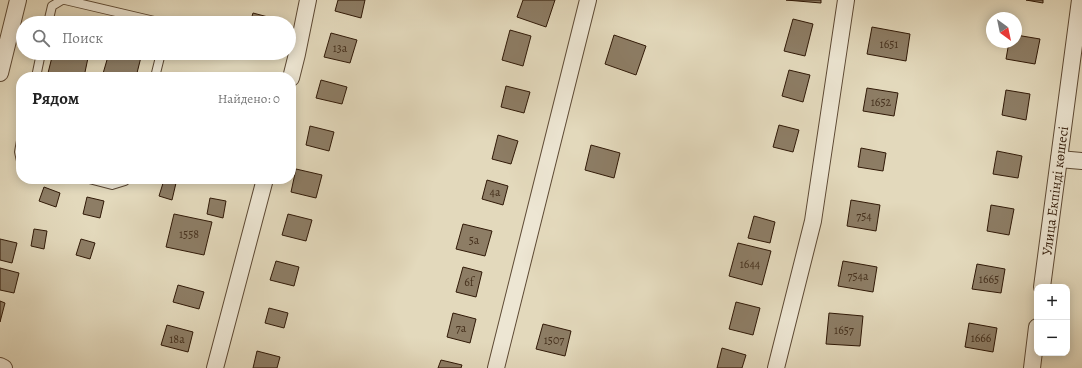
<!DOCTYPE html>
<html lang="ru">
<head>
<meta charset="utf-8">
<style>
	body { margin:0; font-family:Alegreya,serif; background:#f6f6f6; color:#222 }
	.controls { position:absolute; right:12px; bottom:12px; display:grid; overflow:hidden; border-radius:8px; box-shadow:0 2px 10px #0003 }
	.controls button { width:36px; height:36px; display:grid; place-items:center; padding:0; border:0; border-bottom:1px solid #e0e0e0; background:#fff; color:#222; font:20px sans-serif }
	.compass { position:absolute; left:986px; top:12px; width:36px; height:36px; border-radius:50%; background:#fff; box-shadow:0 2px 10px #0003; rotate:147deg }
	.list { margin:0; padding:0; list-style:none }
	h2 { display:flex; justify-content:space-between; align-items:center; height:52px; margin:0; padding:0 16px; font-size:17px }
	h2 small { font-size:13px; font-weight:400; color:#767676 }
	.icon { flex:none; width:22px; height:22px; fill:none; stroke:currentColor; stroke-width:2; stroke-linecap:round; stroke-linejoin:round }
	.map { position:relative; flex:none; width:1082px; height:368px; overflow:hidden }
	.search { position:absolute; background:#fff; box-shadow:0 2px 10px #0003; left:16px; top:16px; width:280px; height:44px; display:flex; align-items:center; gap:10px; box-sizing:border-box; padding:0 14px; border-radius:22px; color:#767676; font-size:15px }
	.panel { position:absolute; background:#fff; box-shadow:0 2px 10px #0003; left:16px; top:72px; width:280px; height:112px; border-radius:16px }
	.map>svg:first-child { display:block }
	.building { fill:#8d7d65; stroke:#301907 }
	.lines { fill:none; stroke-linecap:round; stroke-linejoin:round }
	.lane-casing { stroke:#5d4934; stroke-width:10 }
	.street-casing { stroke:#5d4934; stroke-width:18 }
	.lane { stroke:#ede6d3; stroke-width:8 }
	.street { stroke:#ede6d3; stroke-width:16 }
	.labels { text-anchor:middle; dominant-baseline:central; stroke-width:4; stroke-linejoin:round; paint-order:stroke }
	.number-label { font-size:12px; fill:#47321e }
	.street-label { font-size:14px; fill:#301907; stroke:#ede6d3 }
</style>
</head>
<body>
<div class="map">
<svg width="1082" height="368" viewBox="0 0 1082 368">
	<rect width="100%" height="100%" fill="#e3d9bc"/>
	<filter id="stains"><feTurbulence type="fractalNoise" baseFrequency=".005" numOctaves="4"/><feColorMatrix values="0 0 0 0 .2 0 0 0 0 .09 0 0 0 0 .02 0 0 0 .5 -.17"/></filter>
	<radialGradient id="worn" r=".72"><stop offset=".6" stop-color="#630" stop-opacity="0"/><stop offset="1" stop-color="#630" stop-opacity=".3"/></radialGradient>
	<!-- building -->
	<path class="building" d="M338,0H365L361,18L335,11Z
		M523,0H555L546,27L517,17Z
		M786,0H821V3Z
		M1026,0H1043V3Z
		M253,13L268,17L266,23H250Z
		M61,19L79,23H60Z
		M793,19L813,24L805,56L784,51Z
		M872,27L910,34L906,61L867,54Z
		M510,30L531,36L523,66L502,60Z
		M331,33L357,40L350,63L324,57Z
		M614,35L646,46L636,75L605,64Z
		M1016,35L1040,39L1035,64L1006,59L1009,42H1016Z
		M53,53H89L84,77H47Z
		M109,53H142L136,77H102Z
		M789,70L810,75L803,102L782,96Z
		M321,80L347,87L342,104L316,98Z
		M506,86L530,92L524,113L501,107Z
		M867,88L898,93L894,116L863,111Z
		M1006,90L1030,94L1026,120L1002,115Z
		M779,125L799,130L793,152L773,147Z
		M310,126L334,132L329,151L306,145Z
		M498,135L518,141L511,164L492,159Z
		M591,145L620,153L614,178L585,170Z
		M861,148L886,153L883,171L858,167Z
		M997,151L1022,156L1018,178L993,174Z
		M296,169L322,175L316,198L291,192Z
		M164,180L176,183L172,200L159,196Z
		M487,180L508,186L503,205L482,199Z
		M44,187L60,193L56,207L39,201Z
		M87,197L104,201L100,218L83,214Z
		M210,198L226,201L223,218L207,214Z
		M851,200L880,205L876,231L847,226Z
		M991,205L1014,209L1009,235L987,231Z
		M174,214L212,222L204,255L166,247Z
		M288,214L312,220L306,241L282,235Z
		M754,216L775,222L770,243L748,238Z
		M463,224L492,231L485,256L456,249Z
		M34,229L47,231L44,249L31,246Z
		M0,239L17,243L12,263L0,260Z
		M81,239L95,243L90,259L76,255Z
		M738,243L771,251L762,285L729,276Z
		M276,261L299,267L294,286L270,280Z
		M843,261L877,267L873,292L838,286Z
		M977,264L1005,269L1001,293L972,289Z
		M463,267L482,272L476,297L456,292Z
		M0,268L19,273L14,293L0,290Z
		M178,285L204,292L199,309L173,302Z
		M0,301L5,303L0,322Z
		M736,302L760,308L753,335L729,329Z
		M269,308L288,313L284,328L265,323Z
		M453,313L476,319L470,343L447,337Z
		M829,313L863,316L860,346L826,344Z
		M969,323L997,328L993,352L965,347Z
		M543,324L571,331L565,356L536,349Z
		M167,325L193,332L188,352L161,345Z
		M722,348L746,355L742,368H717Z
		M257,351L280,357L277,368H253Z
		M441,360L462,365L461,368H438Z"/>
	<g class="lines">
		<!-- lane casing -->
		<g class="lane-casing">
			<path id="lane" d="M65,0L163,23
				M48,23L52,6L62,0
				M36,77L41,53
				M155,77L161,53
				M21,141L19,152L21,161
				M89,179L112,185L125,181L126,179"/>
		</g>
		<!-- street casing -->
		<g class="street-casing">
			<g id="street">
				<path d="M0,73L18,0"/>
				<path d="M291,78L297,54L308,0"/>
				<path d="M1059,159L1082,161"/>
				<path id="s1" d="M1042,287L1080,0"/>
				<path d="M0,366L4,368"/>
				<path d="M215,368L265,179"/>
				<path d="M496,368L588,0"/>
				<path d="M776,368L813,221L846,0"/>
				<path d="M1032,368L1037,327"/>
			</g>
		</g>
		<!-- lane -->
		<use href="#lane" class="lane"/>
		<!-- street -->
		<use href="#street" class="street"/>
	</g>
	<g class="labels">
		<!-- number labels -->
		<g class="number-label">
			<text x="889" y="44">1651</text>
			<text x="340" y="48">13а</text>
			<text x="881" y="102">1652</text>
			<text x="495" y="192">4а</text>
			<text x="864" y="216">754</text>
			<text x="189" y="234">1558</text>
			<text x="474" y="240">5а</text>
			<text x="750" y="264">1644</text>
			<text x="858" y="276">754а</text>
			<text x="989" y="279">1665</text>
			<text x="469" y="282">6f</text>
			<text x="461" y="328">7а</text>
			<text x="844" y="330">1657</text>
			<text x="981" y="338">1666</text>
			<text x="177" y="339">18а</text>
			<text x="554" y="340">1507</text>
		</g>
		<!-- street labels -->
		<g class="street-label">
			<text stroke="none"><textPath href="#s1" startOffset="97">Улица Екпінді көшесі</textPath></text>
		</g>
	</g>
	<rect width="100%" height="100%" filter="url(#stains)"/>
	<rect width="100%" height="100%" fill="url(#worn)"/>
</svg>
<div class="controls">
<button>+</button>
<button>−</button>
</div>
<svg class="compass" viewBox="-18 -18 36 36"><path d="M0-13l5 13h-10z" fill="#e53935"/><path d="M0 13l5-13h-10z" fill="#767676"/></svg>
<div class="search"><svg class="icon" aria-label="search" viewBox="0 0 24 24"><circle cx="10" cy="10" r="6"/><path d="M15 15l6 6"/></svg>Поиск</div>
<section class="panel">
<h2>Рядом<small>Найдено: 0</small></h2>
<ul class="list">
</ul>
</section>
</div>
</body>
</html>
